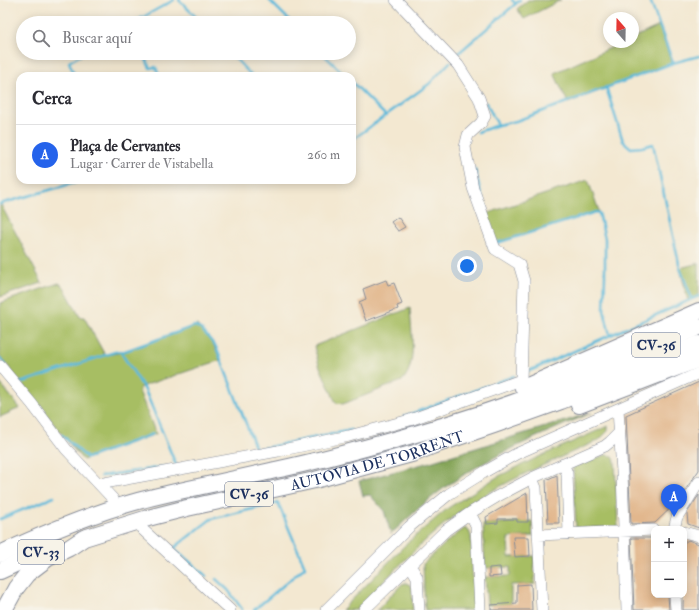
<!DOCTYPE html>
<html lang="es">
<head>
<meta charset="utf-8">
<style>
	body { margin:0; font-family:"IM FELL Double Pica",serif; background:#f7f7f7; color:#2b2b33 }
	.controls { position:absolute; right:12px; bottom:12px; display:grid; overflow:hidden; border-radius:8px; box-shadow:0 2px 10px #0003 }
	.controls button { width:36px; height:36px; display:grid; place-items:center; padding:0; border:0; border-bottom:1px solid #e1e1e2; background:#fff; color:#2b2b33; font:20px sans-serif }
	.compass { position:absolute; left:603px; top:12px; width:36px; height:36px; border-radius:50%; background:#fff; box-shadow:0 2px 10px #0003; rotate:340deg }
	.you { position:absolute; left:467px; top:266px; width:14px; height:14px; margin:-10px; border:3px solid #fff; border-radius:50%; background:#1a73e8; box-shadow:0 0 0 6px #1a73e833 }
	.badge { display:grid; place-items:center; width:26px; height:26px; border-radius:50%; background:#2563eb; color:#fff; font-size:13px; font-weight:700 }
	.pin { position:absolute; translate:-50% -33px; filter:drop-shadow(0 1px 2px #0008) }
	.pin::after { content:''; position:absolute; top:21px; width:14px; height:12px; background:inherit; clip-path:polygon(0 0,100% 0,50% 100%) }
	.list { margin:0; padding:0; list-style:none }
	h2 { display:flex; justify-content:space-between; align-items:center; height:52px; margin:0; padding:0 16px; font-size:17px }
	h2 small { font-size:13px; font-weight:400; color:#7c7c81 }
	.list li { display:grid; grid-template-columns:26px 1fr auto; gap:12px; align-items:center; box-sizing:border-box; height:60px; padding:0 16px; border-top:1px solid #e1e1e2 }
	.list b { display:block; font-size:15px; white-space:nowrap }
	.list p { margin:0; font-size:13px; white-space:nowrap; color:#7c7c81 }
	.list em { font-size:13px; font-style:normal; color:#7c7c81 }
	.icon { flex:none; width:22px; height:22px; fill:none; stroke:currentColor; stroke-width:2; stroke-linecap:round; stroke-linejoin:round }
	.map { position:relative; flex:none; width:699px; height:610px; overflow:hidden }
	.search { position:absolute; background:#fff; box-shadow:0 2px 10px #0003; left:16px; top:16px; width:340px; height:44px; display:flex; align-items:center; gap:10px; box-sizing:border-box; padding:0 14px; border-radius:22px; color:#7c7c81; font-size:15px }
	.panel { position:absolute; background:#fff; box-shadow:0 2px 10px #0003; left:16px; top:72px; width:340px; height:112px; border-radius:12px }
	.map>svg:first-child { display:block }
	.green { fill:#a7be63; stroke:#617660 }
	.forest { fill:#85a559; stroke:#506a5c }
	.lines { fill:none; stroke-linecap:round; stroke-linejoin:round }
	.stream { stroke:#5dbadb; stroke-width:2.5 }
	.building { fill:#e2b78d }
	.minor-casing { stroke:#878c98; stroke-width:12 }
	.highway-casing { stroke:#878c98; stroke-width:18 }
	.minor { stroke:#fff; stroke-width:11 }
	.highway { stroke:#fff; stroke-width:16 }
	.labels { text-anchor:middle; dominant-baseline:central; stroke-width:4; stroke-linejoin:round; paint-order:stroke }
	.shield { fill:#f7f3e8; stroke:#5d6a87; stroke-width:1 }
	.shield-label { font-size:14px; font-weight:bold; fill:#1b2f5e }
	.street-label { font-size:15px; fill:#1b2f5e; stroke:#f7f3e8 }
</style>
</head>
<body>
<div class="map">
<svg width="699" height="610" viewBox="0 0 699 610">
	<rect width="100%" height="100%" fill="#f7f3e8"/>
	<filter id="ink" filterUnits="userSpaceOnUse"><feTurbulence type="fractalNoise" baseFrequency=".025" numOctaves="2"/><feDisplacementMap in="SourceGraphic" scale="8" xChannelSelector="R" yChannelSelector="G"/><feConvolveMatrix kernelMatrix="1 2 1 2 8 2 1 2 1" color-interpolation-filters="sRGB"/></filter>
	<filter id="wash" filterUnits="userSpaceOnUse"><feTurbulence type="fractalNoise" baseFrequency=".012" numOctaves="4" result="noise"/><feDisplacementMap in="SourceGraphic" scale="16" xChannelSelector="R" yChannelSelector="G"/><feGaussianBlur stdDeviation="0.9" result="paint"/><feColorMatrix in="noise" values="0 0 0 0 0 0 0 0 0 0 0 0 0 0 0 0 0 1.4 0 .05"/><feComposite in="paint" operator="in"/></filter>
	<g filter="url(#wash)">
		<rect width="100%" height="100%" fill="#f3e8d1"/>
		<!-- green -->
		<path class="green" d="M528,0H561L524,19L517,9Z
			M659,26L672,63L568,103L554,73L624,42H633V38Z
			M588,180L599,211L495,243L485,214Z
			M0,203L42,283L0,297Z
			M699,263V296L688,301L680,268Z
			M59,283L64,287L80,317H84L105,355L118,353L197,325L212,342L221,360L140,387L139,391L156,434L83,460L72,447L0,356V303Z
			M410,308C411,331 418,364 402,381L343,404L336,403L319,365L314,346Z
			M0,383L20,408L0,417Z
			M608,426V431L599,440C558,459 515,476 477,500C431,530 394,571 356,610H342L407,543L448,508L497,477L534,459Z
			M605,455C611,455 614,456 615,462L618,527L576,528L573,467Z
			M532,521L533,536L508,538L509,557L534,556L535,584L511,585V604L487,605L485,577L510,576V567L485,568L483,524Z
			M465,528L469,531L471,536L474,610H425L423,564L448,541Z
			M406,583L410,585L412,588L413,610H377L402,584Z"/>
		<!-- forest -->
		<path class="forest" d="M591,413C541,435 489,456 444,488C425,502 408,518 391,534L384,511L370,495L363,496L359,481L430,462Z"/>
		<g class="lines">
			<!-- stream -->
			<path class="stream" d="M179,0L202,23
				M269,0L292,23
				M512,0L516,4
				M650,0L673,63
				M132,23L174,0
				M143,53L150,68L156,67L159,76
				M230,53L252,76
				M322,53L346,76
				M455,56L520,0
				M75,76L69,62L84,53
				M352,82L386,116
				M606,87L623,141L631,148L642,147L653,144L680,268L692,299
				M486,103L498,125L516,121L673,63L699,56
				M478,132L498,125
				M352,140L429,84L450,62
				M475,170L482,197
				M0,204L85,180
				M496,241L497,243L596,212L599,213L605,239V276L604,310L610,335
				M120,351L145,390L176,465
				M0,358L5,364
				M529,371L699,296
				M20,383L115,352L125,351L195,326L202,330L216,347L256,449
				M405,416L514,376
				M62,435L87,458L153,434
				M254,450L351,430
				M101,476L164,467
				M0,519L54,497
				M164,542L174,548L206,576
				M174,548L211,519L278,503L305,567L254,610
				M216,579L228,590L242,609V610"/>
		</g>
		<g id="blocks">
			<!-- building -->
			<path class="building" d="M398,217L405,227L398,231L391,222Z
				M386,280L388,285L394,283L402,304L397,306L398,309L366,321L359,302L366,299L363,289Z
				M699,382V470L677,502L655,523L631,524L626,415Z
				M557,475L559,523H548L546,480Z
				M527,493L528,522H517V519H498V523L487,524L486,517Z
				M699,495V528L688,524L687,513Z
				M513,537H529L530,556L515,557Z
				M631,538H654V595H668L669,610H634Z
				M688,540L699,544V610H683L684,543Z
				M500,567L501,576L489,577V568Z
				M531,584L532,610H491V605L517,603V585Z"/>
		</g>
	</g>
	<g filter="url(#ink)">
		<use href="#blocks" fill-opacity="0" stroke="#878c98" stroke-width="1"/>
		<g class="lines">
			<!-- minor casing -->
			<g class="minor-casing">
				<path id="minor" d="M0,366L32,404L66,449L113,499
					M618,409L622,472L627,610
					M563,464L567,473L569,534
					M532,478L536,488L542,610
					M99,484L278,451L349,436L410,420L521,380L524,281L519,264L495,249L473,188L465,147L468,135L481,123L485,116L479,98L458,65L396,0
					M470,513L476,525L480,610
					M142,529L230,610
					M674,529L677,517L699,482
					M684,532L699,536
					M538,535L654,530
					M410,565L417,577L419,610
					M675,595L676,610
					M326,610L409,527L449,494L486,471L516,454L699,373
					M364,610L446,530L470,513L498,496L532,478L605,446L610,442L619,433"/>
			</g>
			<!-- highway casing -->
			<g class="highway-casing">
				<g id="highway">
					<path d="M523,388L699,311"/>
					<path d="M579,405L699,359"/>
					<path d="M0,554C45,533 90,514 138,501C183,489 230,481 275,470C305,464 335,456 365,448C429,431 494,411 556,387C604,368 651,347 699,327"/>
					<path d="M0,571L52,547"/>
					<path id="s1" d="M4,610L16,588L27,574L48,558L69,548L84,538L148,518L187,508L315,480L415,453L432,446L494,425L561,401L699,344"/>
				</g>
			</g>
			<!-- minor -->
			<use href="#minor" class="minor"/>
			<!-- highway -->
			<use href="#highway" class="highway"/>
		</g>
	</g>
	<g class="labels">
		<!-- shield labels -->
		<g class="shield">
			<rect x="632" y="333" width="48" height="24" rx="3"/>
			<rect x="225" y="482" width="48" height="24" rx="3"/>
			<rect x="18" y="540" width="46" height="24" rx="3"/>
		</g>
		<g class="shield-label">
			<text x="656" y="345">CV-36</text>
			<text x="249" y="494">CV-36</text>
			<text x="41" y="552">CV-33</text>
		</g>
		<!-- street labels -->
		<g class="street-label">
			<text stroke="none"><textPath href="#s1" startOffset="414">AUTOVIA DE TORRENT</textPath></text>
		</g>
	</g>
</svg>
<div class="controls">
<button>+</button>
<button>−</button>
</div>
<svg class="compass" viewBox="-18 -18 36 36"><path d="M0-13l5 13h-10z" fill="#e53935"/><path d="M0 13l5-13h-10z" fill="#7c7c81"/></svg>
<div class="you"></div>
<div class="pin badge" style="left:674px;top:517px">A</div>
<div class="search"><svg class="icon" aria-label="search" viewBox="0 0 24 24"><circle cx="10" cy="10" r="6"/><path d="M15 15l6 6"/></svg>Buscar aquí</div>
<section class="panel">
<h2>Cerca<small></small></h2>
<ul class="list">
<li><span class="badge">A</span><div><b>Plaça de Cervantes</b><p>Lugar · Carrer de Vistabella</p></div><em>260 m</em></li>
</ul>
</section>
</div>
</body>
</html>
